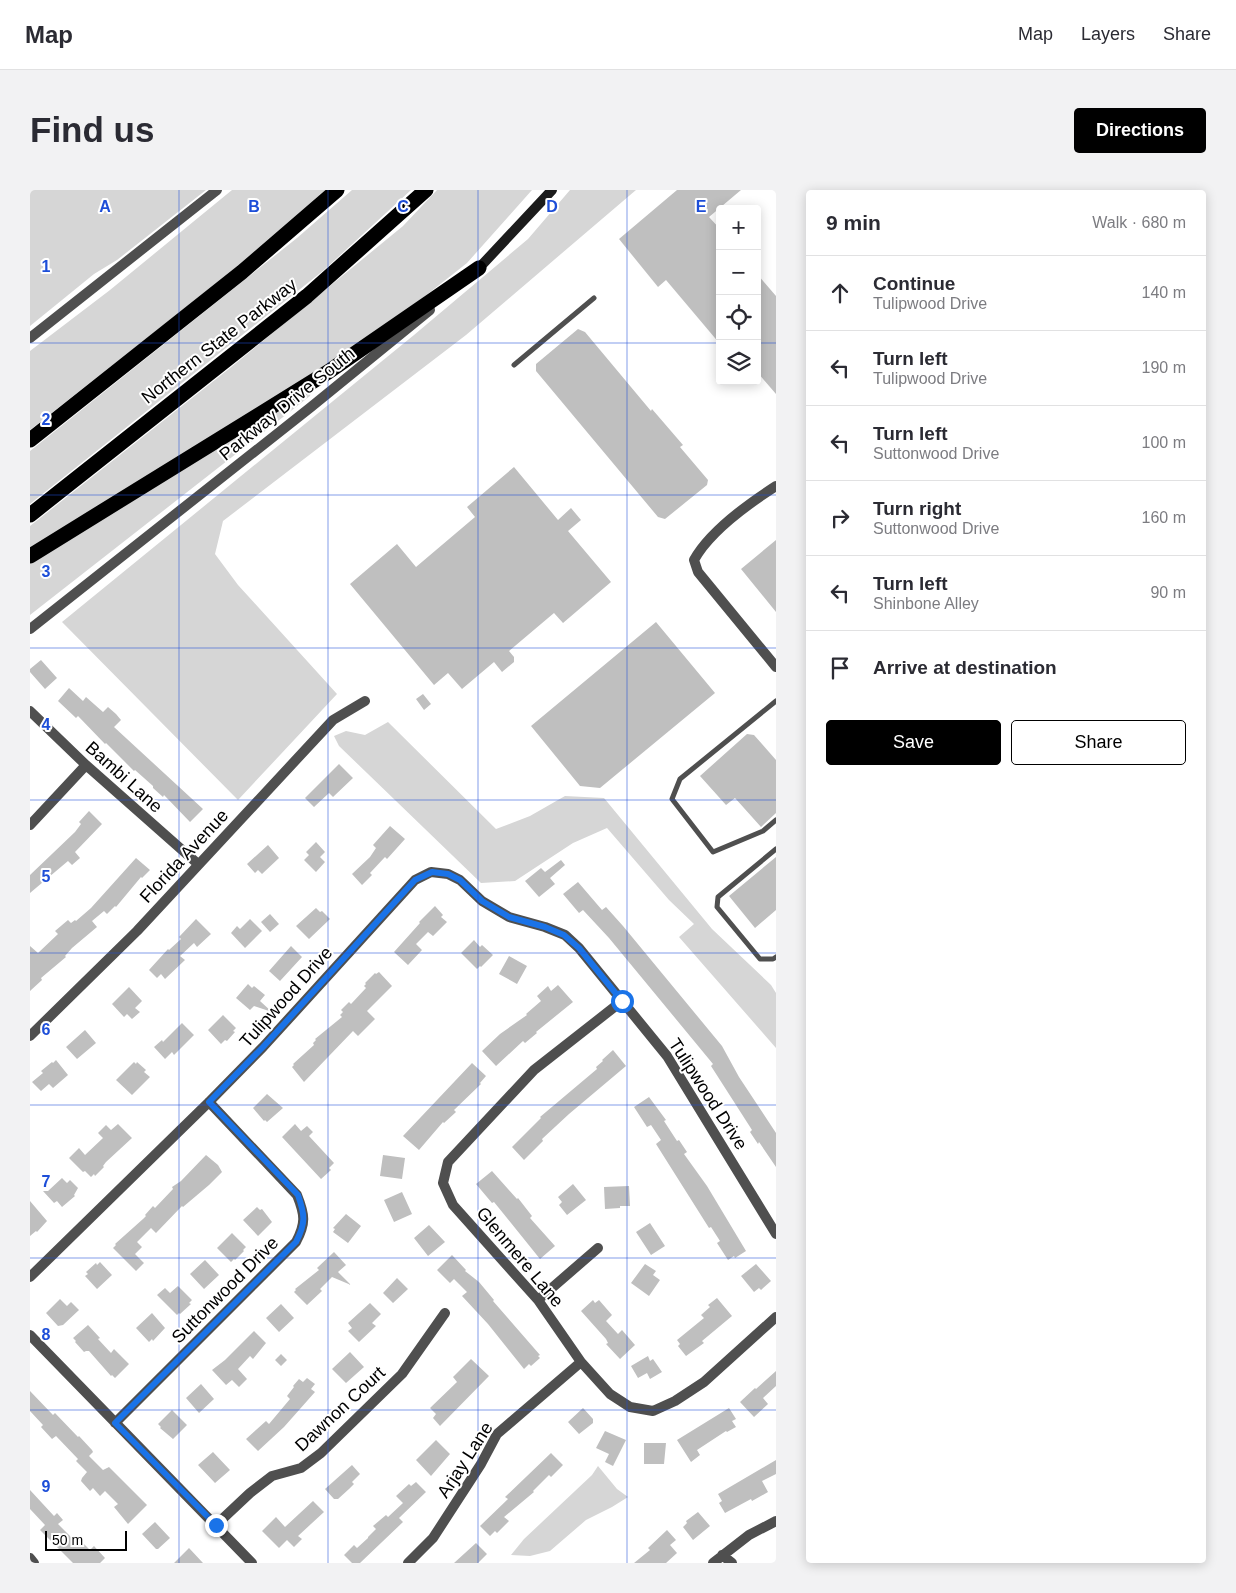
<!DOCTYPE html>
<html lang="en">
<head>
<meta charset="utf-8">
<style>
	body { margin:0; font-family:Arial,sans-serif; background:#f2f2f3; color:#2b2b33 }
	.controls { position:absolute; right:15px; top:15px; display:grid; overflow:hidden; border-radius:5px; box-shadow:0 2px 12px #0003 }
	.controls button { width:45px; height:45px; display:grid; place-items:center; padding:0; border:0; border-bottom:1px solid #e1e1e2; background:#fff; color:#2b2b33; font:25px sans-serif }
	.scale { position:absolute; left:15px; bottom:12px; width:82px; box-sizing:border-box; padding-left:5px; border:2px solid #000; border-top:0; font-size:14px; line-height:18px; white-space:nowrap; color:#000; -webkit-text-stroke:4px #fff; paint-order:stroke }
	.stop { position:absolute; width:15px; height:15px; margin:-11px; border:4px solid #1a73e8; border-radius:50%; background:#fff }
	.stop.end { background:#1a73e8; border-color:#fff; box-shadow:0 1px 5px #0008 }
	.list { margin:0; padding:0; list-style:none }
	h2 { display:flex; justify-content:space-between; align-items:center; height:65px; margin:0; padding:0 20px; font-size:21px }
	h2 small { font-size:16px; font-weight:400; color:#7c7c81 }
	.list li { display:grid; grid-template-columns:32px 1fr auto; gap:15px; align-items:center; box-sizing:border-box; height:75px; padding:0 20px; border-top:1px solid #e1e1e2 }
	.list b { display:block; font-size:19px; white-space:nowrap }
	.list p { margin:0; font-size:16px; white-space:nowrap; color:#7c7c81 }
	.list em { font-size:16px; font-style:normal; color:#7c7c81 }
	.actions { display:flex; gap:10px; padding:15px 20px }
	.actions a { flex:1; padding:11px 0; border:1px solid #000; border-radius:5px; text-align:center; font-size:18px; color:#000 }
	.actions .main { background:#000; color:#fff }
	.icon { flex:none; width:28px; height:28px; fill:none; stroke:currentColor; stroke-width:2; stroke-linecap:round; stroke-linejoin:round }
	.map { position:relative; flex:none; width:746px; height:1373px; overflow:hidden; border-radius:5px }
	header { display:flex; align-items:center; gap:30px; box-sizing:border-box; height:70px; padding:0 25px; background:#fff; border-bottom:1px solid #e1e1e2 }
	header strong { font-size:24px }
	nav { display:flex; gap:28px; margin-inline-start:auto; font-size:18px }
	.intro { display:flex; align-items:center; justify-content:space-between; box-sizing:border-box; height:120px; padding:0 30px }
	h1 { margin:0; font-size:35px }
	.button { padding:12px 22px; border-radius:5px; background:#000; color:#fff; font-size:18px; font-weight:700 }
	main { display:flex; gap:30px; padding:0 30px }
	aside { flex:1; background:#fff; border-radius:5px; box-shadow:0 2px 12px #0003 }
	.map>svg:first-child { display:block }
	.green { fill:#d6d6d6 }
	.building { fill:#bfbfbf }
	.lines { fill:none; stroke-linecap:round; stroke-linejoin:round }
	.lane { stroke:#4f4f4f; stroke-width:5 }
	.street { stroke:#4f4f4f; stroke-width:10 }
	.secondary { stroke:#1c1c1c; stroke-width:10 }
	.highway { stroke:#000; stroke-width:15 }
	.route { stroke:#1a73e8; stroke-width:6 }
	.grid { fill:none; stroke:#1d4ed8; stroke-width:1; stroke-opacity:0.55 }
	.labels { text-anchor:middle; dominant-baseline:central; stroke-width:4; stroke-linejoin:round; paint-order:stroke }
	.street-label { font-size:18px; fill:#000; stroke:#fff }
	.grid-label { font-size:16px; text-anchor:middle; font-weight:bold; fill:#1d4ed8; stroke:#fff; stroke-width:4; stroke-linejoin:round; paint-order:stroke }
</style>
</head>
<body>
<header>
<strong>Map</strong>
<nav><a>Map</a><a>Layers</a><a>Share</a></nav>
</header>
<div class="intro"><h1>Find us</h1><a class="button">Directions</a></div>
<main>
<div class="map">
<svg width="746" height="1373" viewBox="0 0 746 1373">
	<rect width="100%" height="100%" fill="#fff"/>
	<!-- green -->
	<path class="green" d="M0,0H176L87,70L64,84L0,136Z
		M202,0H300L235,55L0,240V161L80,100Z
		M322,0H381L294,80L0,314V261L267,48Z
		M407,0H502L437,73L333,155L0,362V336L200,178L373,36Z
		M540,0H606L436,145L193,331L185,364L208,395L307,504L208,610L32,432L384,145L498,49Z
		M281,202L280,206L0,425V372L277,203Z
		M358,532L466,639L500,626L535,606L574,608L682,739L741,795L746,803V858L649,747L664,734L639,710L577,638L543,653L485,691L451,693L309,556L304,546L316,541L335,545Z
		M568,1276L587,1299L598,1307L582,1317L556,1330L520,1361L500,1366L481,1365L494,1349L562,1285Z"/>
	<!-- building -->
	<path class="building" d="M647,0H711L679,27L690,39V154L636,90L628,97L589,49Z
		M727,84L746,106V204L727,182Z
		M548,139L555,142L621,221L622,219L653,255L650,257L678,290L677,295L635,329L628,327L506,181V174Z
		M484,277L528,330L541,318L551,330L538,341L581,392L533,433L524,423L479,461L484,467V472L472,482L464,472L432,499L418,483L404,495L320,394L367,354L386,377L445,327L437,317Z
		M746,350V422L711,379Z
		M626,432L685,503L570,598L550,596L501,536Z
		M11,470L27,488L15,499L0,482V479Z
		M39,498L53,511L56,507L73,522L78,517L86,524L91,530L84,537L173,619L160,632L134,605L133,607L123,598V596L105,580L104,581L76,553L75,554L48,526L46,528L28,511Z
		M393,504L401,514L394,520L386,509Z
		M717,544L724,545L746,570V623L731,637L705,608L696,615L670,586Z
		M309,574L323,588L303,607L299,603L284,617L275,608Z
		M59,621L72,634L45,662L50,668L42,675L38,671L0,703V685L45,642L51,634L49,632Z
		M360,636L375,649L357,669L355,667L340,683L342,685L332,695L322,684L340,667L346,658L343,655Z
		M286,652L295,662L290,667L295,672L286,682L274,670L279,665L276,662Z
		M238,655L249,668L232,684L228,680L225,683L217,674Z
		M746,667V720L725,738L699,706Z
		M106,668L120,680L112,688L111,687L86,717L85,716L77,724L74,721L62,731L67,737L42,758L35,766L36,767L11,788L12,790L0,801V756L8,763L28,744L25,741L38,730L41,733L45,730L46,731L61,718Z
		M531,670L535,675L520,688L525,694L509,707L495,691L511,678L515,682Z
		M548,692L572,720L576,717L593,736L692,856L709,887L746,943V977L729,952L728,954L720,942L722,940L681,876L683,874L579,748L553,720L549,723L533,704Z
		M405,716L413,725L411,727L417,732L403,746L398,742L386,754L392,760L378,775L364,762L390,733L389,732Z
		M286,718L290,722L292,721L300,729L279,749L266,736Z
		M240,724L249,734L240,742L231,732Z
		M166,729L181,744L167,757L164,753L150,766L155,770L135,789L131,784L127,788L119,780L138,759L139,760L151,749L149,747Z
		M220,729L232,741L215,758L201,743L207,736L210,739Z
		M444,750L450,757L452,755L463,765L451,777L450,776L447,779L431,763Z
		M261,756L272,767L250,791L239,781Z
		M479,766L497,776L487,794L469,784Z
		M349,782L362,796L337,821L345,829L328,846L323,841L274,892L262,877L264,875L263,874L284,855L283,853L286,850L285,849L312,827L310,825L313,822L311,820L319,812L321,814L336,798L334,796L336,794L335,793L345,783L346,784Z
		M218,794L222,798L224,796L235,805L230,811L242,822L224,816L220,820L206,808Z
		M528,795L543,812L506,842L507,843L495,853L493,851L466,876L452,861L470,844L497,825L496,824L511,811L507,806L518,796L521,801Z
		M99,797L112,811L105,818L110,822L102,829L97,824L94,827L82,814Z
		M193,825L206,838L203,841L205,842L197,851L195,850L191,854L178,840Z
		M152,833L164,845L144,865L142,862L135,869L124,857L132,850L133,852Z
		M55,840L66,853L47,869L36,857Z
		M583,860L596,876L539,924L512,949L513,951L494,970L482,957L511,928L510,927L567,879L566,877L573,871L572,870Z
		M26,870L38,885L23,898L19,894L11,901L2,892L13,883L11,881L22,872L23,873Z
		M104,872L106,874L107,872L116,880L114,882L120,887L102,905L86,890Z
		M442,873L456,886L450,893L451,894L424,920L426,922L414,933L413,932L389,960L373,946Z
		M237,904L253,918L237,932L235,930L234,931L223,918Z
		M619,907L636,930L634,931L647,951L649,950L657,962L654,964L677,996L716,1061L705,1068L704,1066L698,1070L687,1053L690,1051L681,1037L679,1038L626,954L631,950L621,935L617,937L604,917Z
		M88,934L102,948L76,972L73,976L74,977L65,986L64,984L61,987L55,981L53,982L39,968L49,958L55,965L73,948L68,943L76,935L81,940Z
		M265,934L271,941L277,936L283,942L279,946L304,973L299,978L301,980L291,989L252,947Z
		M176,965L188,975L192,982L179,995L153,1017L152,1016L126,1043L121,1038L107,1052L112,1057L105,1064L114,1073L106,1081L83,1058L86,1055L85,1054L113,1029L116,1026L115,1025L123,1016L125,1018L143,999L142,997L151,991Z
		M353,965L375,968L372,989L350,986Z
		M462,981L487,1009L488,1008L502,1026L500,1028L525,1056L510,1069L464,1012L462,1013L446,994Z
		M32,988L37,993L40,990L48,998L44,1005L45,1006L32,1017L27,1011L24,1013L13,1001H18Z
		M543,994L556,1010L537,1025L529,1015L532,1012L528,1007Z
		M599,996L600,1016H590V1018L575,1019L574,997Z
		M372,1002L382,1024L364,1032L354,1010Z
		M0,1011L17,1031L7,1042L6,1041L0,1046Z
		M227,1017L230,1020L232,1019L242,1032L228,1046L213,1030Z
		M316,1024L331,1036L318,1053L303,1042L305,1039L303,1038Z
		M620,1033L635,1056L621,1065L606,1042Z
		M399,1035L415,1052L398,1066L384,1048Z
		M202,1043L216,1057L213,1060L214,1061L205,1070L204,1069L201,1072L187,1058Z
		M304,1062L316,1075L308,1082L321,1095L302,1087L290,1099L292,1101L277,1115L264,1102L266,1100L265,1099L289,1080L287,1078Z
		M422,1065L436,1080L435,1081L449,1092L464,1110L463,1111L510,1165L508,1166L510,1168L501,1176L499,1174L494,1179L458,1134L432,1106L437,1102L424,1089L420,1093L407,1080Z
		M175,1070L189,1085L174,1099L160,1084Z
		M70,1072L82,1085L67,1099L55,1086L58,1084L56,1082L66,1073L67,1075Z
		M615,1074L626,1081L623,1085L630,1090L619,1106L601,1093Z
		M726,1074L741,1091L731,1100L729,1098L724,1102L711,1086Z
		M367,1088L378,1099L363,1113L353,1103Z
		M148,1096L162,1110L159,1113L161,1114L150,1124L149,1123L147,1125L127,1105L135,1098L140,1103Z
		M687,1108L702,1126L672,1151L674,1153L656,1166L648,1156L650,1154L647,1150L674,1128L671,1125L680,1117L678,1115Z
		M30,1109L37,1116L41,1112L49,1120L33,1135L28,1136L16,1123Z
		M563,1110L565,1113L569,1110L582,1125L576,1131L588,1144L592,1140L605,1155L590,1169L576,1154L578,1153L576,1149L551,1121Z
		M340,1113L351,1124L342,1133L346,1136L329,1152L318,1141L322,1138L318,1133Z
		M251,1114L264,1128L249,1142L236,1128Z
		M122,1123L135,1138L123,1151L122,1149L119,1152L106,1138Z
		M58,1135L70,1148L68,1149L81,1163L84,1159L99,1174L85,1188L82,1185L81,1186L59,1161H56L54,1162L45,1152L46,1151L43,1148Z
		M224,1141L236,1153L223,1169L220,1166L208,1179L217,1189L209,1197L202,1190L196,1195L182,1180L195,1170Z
		M320,1162L334,1177L316,1193L302,1179Z
		M251,1164L257,1170L251,1176L245,1170Z
		M618,1166L620,1171L623,1169L632,1182L620,1189L617,1183L608,1188L601,1176Z
		M441,1169L459,1186L410,1236L403,1228L406,1224L400,1218L427,1192L423,1187Z
		M746,1181V1196L733,1208L738,1214L724,1227L710,1212L725,1198L726,1199Z
		M277,1188L285,1194L281,1199L285,1202L254,1237L228,1261L216,1249L236,1231L239,1234L260,1209L257,1206L264,1197L263,1196L269,1189L273,1192Z
		M171,1194L184,1209L169,1223L156,1208Z
		M0,1201L23,1225L25,1223L48,1247L49,1246L62,1260L63,1262L59,1266L73,1280L79,1277L117,1315L98,1334L84,1317L88,1314L75,1301L70,1306L63,1298L60,1301L51,1291L52,1288L57,1282L46,1271L48,1269L26,1246L22,1249L11,1237L13,1235L0,1221Z
		M553,1218L563,1229V1233L549,1244L538,1232Z
		M699,1218L706,1229L702,1231L706,1237L697,1242L696,1241L667,1260L670,1265L661,1272L647,1250Z
		M142,1220L157,1235L143,1249L130,1238L131,1237L128,1234Z
		M575,1241L596,1250L583,1276L575,1272L579,1264L566,1258Z
		M406,1250L420,1264L401,1286L386,1270Z
		M614,1253H636L634,1274H614Z
		M183,1262L200,1280L185,1293L168,1275Z
		M521,1263L533,1275L521,1287L519,1285L503,1301L504,1302L474,1327L479,1331L467,1343L465,1341L460,1346L450,1336L478,1309L475,1307Z
		M746,1270V1284L732,1291L738,1302L722,1311L721,1309L695,1323L689,1313L692,1311L688,1304Z
		M322,1275L330,1284L322,1292L324,1294L319,1299L308,1309H304L295,1299Z
		M386,1292L396,1302L369,1328L373,1332L330,1373H322L314,1365L324,1355L327,1358L338,1348V1347L346,1339L343,1336L356,1325L358,1327L373,1313L366,1306L379,1294L381,1296Z
		M0,1300L24,1326L27,1323L33,1330L28,1334L48,1354L51,1351L60,1360L64,1356L75,1368L70,1373H43L10,1340L15,1335L0,1319Z
		M283,1311L294,1322L268,1346L272,1349L264,1357L257,1350L249,1358L232,1341L246,1327L255,1337Z
		M668,1322L680,1336L663,1350L653,1337L657,1333L656,1331Z
		M125,1332L140,1348L128,1359H126L112,1344Z
		M637,1340L646,1350L640,1355L647,1363L636,1373H604L620,1360L618,1358Z
		M446,1353L457,1364L448,1373H424Z
		M159,1358L173,1373H144Z"/>
	<g class="lines">
		<!-- lane -->
		<path class="lane" d="M484,175L564,108
			M746,511L650,589L642,609L683,662L733,641L746,630
			M746,659L688,707L687,717L730,769H743L746,767"/>
		<!-- street -->
		<path class="street" d="M0,148L187,0
			M746,296C718,314 680,341 664,370L668,382L746,477
			M0,439L281,217L400,120
			M0,521L56,575L168,674
			M0,635L56,575
			M592,811L504,880L418,972L413,993L423,1015L508,1110L551,1172L580,1204L600,1217L623,1221L645,1211L674,1192L746,1127
			M0,846L107,741L303,530L335,511
			M0,1087L179,912L233,857L385,690L401,682L418,684L430,690L452,711L479,727L515,737L535,745L549,758L637,866L746,1044
			M508,1110L568,1058
			M0,1145L222,1373
			M85,1233L266,1052C276,1033 275,1025 267,1005L179,912
			M186,1335L220,1303L242,1286L271,1278L291,1263L372,1184L415,1123
			M692,1365L702,1373
			M0,1368L4,1373
			M378,1373L403,1348L451,1274L467,1244L551,1172
			M683,1373L719,1345L746,1331"/>
		<!-- secondary -->
		<path class="secondary" d="M449,78L522,0"/>
		<!-- highway -->
		<path class="highway" d="M0,250L212,82L307,0
			M0,325L277,106L396,0
			M0,366L298,182L449,78"/>
	</g>
	<g class="lines">
		<!-- route -->
		<path class="route" d="M186,1335L85,1233L266,1052C276,1033 275,1025 268,1005L179,912L233,857L385,690L402,682L418,684L430,690L452,711L479,727L515,737L534,745L549,758L592,811"/>
	</g>
	<!-- grid -->
	<path class="grid" d="M149,0V1373M298,0V1373M448,0V1373M597,0V1373M0,153H690M727,153H746M0,305H746M0,458H746M0,610H746M0,763H746M0,915H746M0,1068H746M0,1220H746"/>
	<g class="labels">
		<!-- street labels -->
		<g class="street-label">
			<text transform="translate(189 151) rotate(-38)">Northern State Parkway</text>
			<text transform="translate(257 214) rotate(-39)">Parkway Drive South</text>
			<text transform="translate(94 587) rotate(42)">Bambi Lane</text>
			<text transform="translate(154 666) rotate(-47)">Florida Avenue</text>
			<text transform="translate(256 807) rotate(-48)">Tulipwood Drive</text>
			<text transform="translate(678 904) rotate(57)">Tulipwood Drive</text>
			<text transform="translate(490 1067) rotate(50)">Glenmere Lane</text>
			<text transform="translate(195 1100) rotate(-45)">Suttonwood Drive</text>
			<text transform="translate(310 1219) rotate(-43)">Dawnon Court</text>
			<text transform="translate(435 1270) rotate(-57)">Arjay Lane</text>
		</g>
	</g>
	<g class="grid-label">
		<text x="75" y="22">A</text>
		<text x="224" y="22">B</text>
		<text x="373" y="22">C</text>
		<text x="522" y="22">D</text>
		<text x="671" y="22">E</text>
		<text x="16" y="82">1</text>
		<text x="16" y="235">2</text>
		<text x="16" y="387">3</text>
		<text x="16" y="540">4</text>
		<text x="16" y="692">5</text>
		<text x="16" y="845">6</text>
		<text x="16" y="997">7</text>
		<text x="16" y="1150">8</text>
		<text x="16" y="1302">9</text>
	</g>
</svg>
<div class="controls">
<button>+</button>
<button>−</button>
<button><svg class="icon" aria-label="locate" viewBox="0 0 24 24"><circle cx="12" cy="12" r="6"/><path d="M12 2v4M12 18v4M2 12h4M18 12h4"/></svg></button>
<button><svg class="icon" aria-label="layers" viewBox="0 0 24 24"><path d="M12 4l9 5-9 5-9-5zM3 14l9 5 9-5"/></svg></button>
</div>
<div class="scale">50 m</div>
<div class="stop" style="left:592px;top:811px"></div>
<div class="stop end" style="left:186px;top:1335px"></div>
</div>
<aside>
<h2>9 min<small>Walk · 680 m</small></h2>
<ul class="list">
<li><svg class="icon" aria-label="ahead" viewBox="0 0 24 24"><path d="M12 20V5M6 11l6-6 6 6"/></svg><div><b>Continue</b><p>Tulipwood Drive</p></div><em>140 m</em></li>
<li><svg class="icon" aria-label="left" viewBox="0 0 24 24"><path d="M17 20v-9H6M10 6l-5 5 5 5"/></svg><div><b>Turn left</b><p>Tulipwood Drive</p></div><em>190 m</em></li>
<li><svg class="icon" aria-label="left" viewBox="0 0 24 24"><path d="M17 20v-9H6M10 6l-5 5 5 5"/></svg><div><b>Turn left</b><p>Suttonwood Drive</p></div><em>100 m</em></li>
<li><svg class="icon" aria-label="right" viewBox="0 0 24 24"><path d="M7 20v-9h11M14 6l5 5-5 5"/></svg><div><b>Turn right</b><p>Suttonwood Drive</p></div><em>160 m</em></li>
<li><svg class="icon" aria-label="left" viewBox="0 0 24 24"><path d="M17 20v-9H6M10 6l-5 5 5 5"/></svg><div><b>Turn left</b><p>Shinbone Alley</p></div><em>90 m</em></li>
<li><svg class="icon" aria-label="arrive" viewBox="0 0 24 24"><path d="M6 21V4h12l-3 4 3 4H6"/></svg><div><b>Arrive at destination</b></div></li>
</ul>
<div class="actions"><a class="main">Save</a><a>Share</a></div>
</aside>
</main>
</body>
</html>
